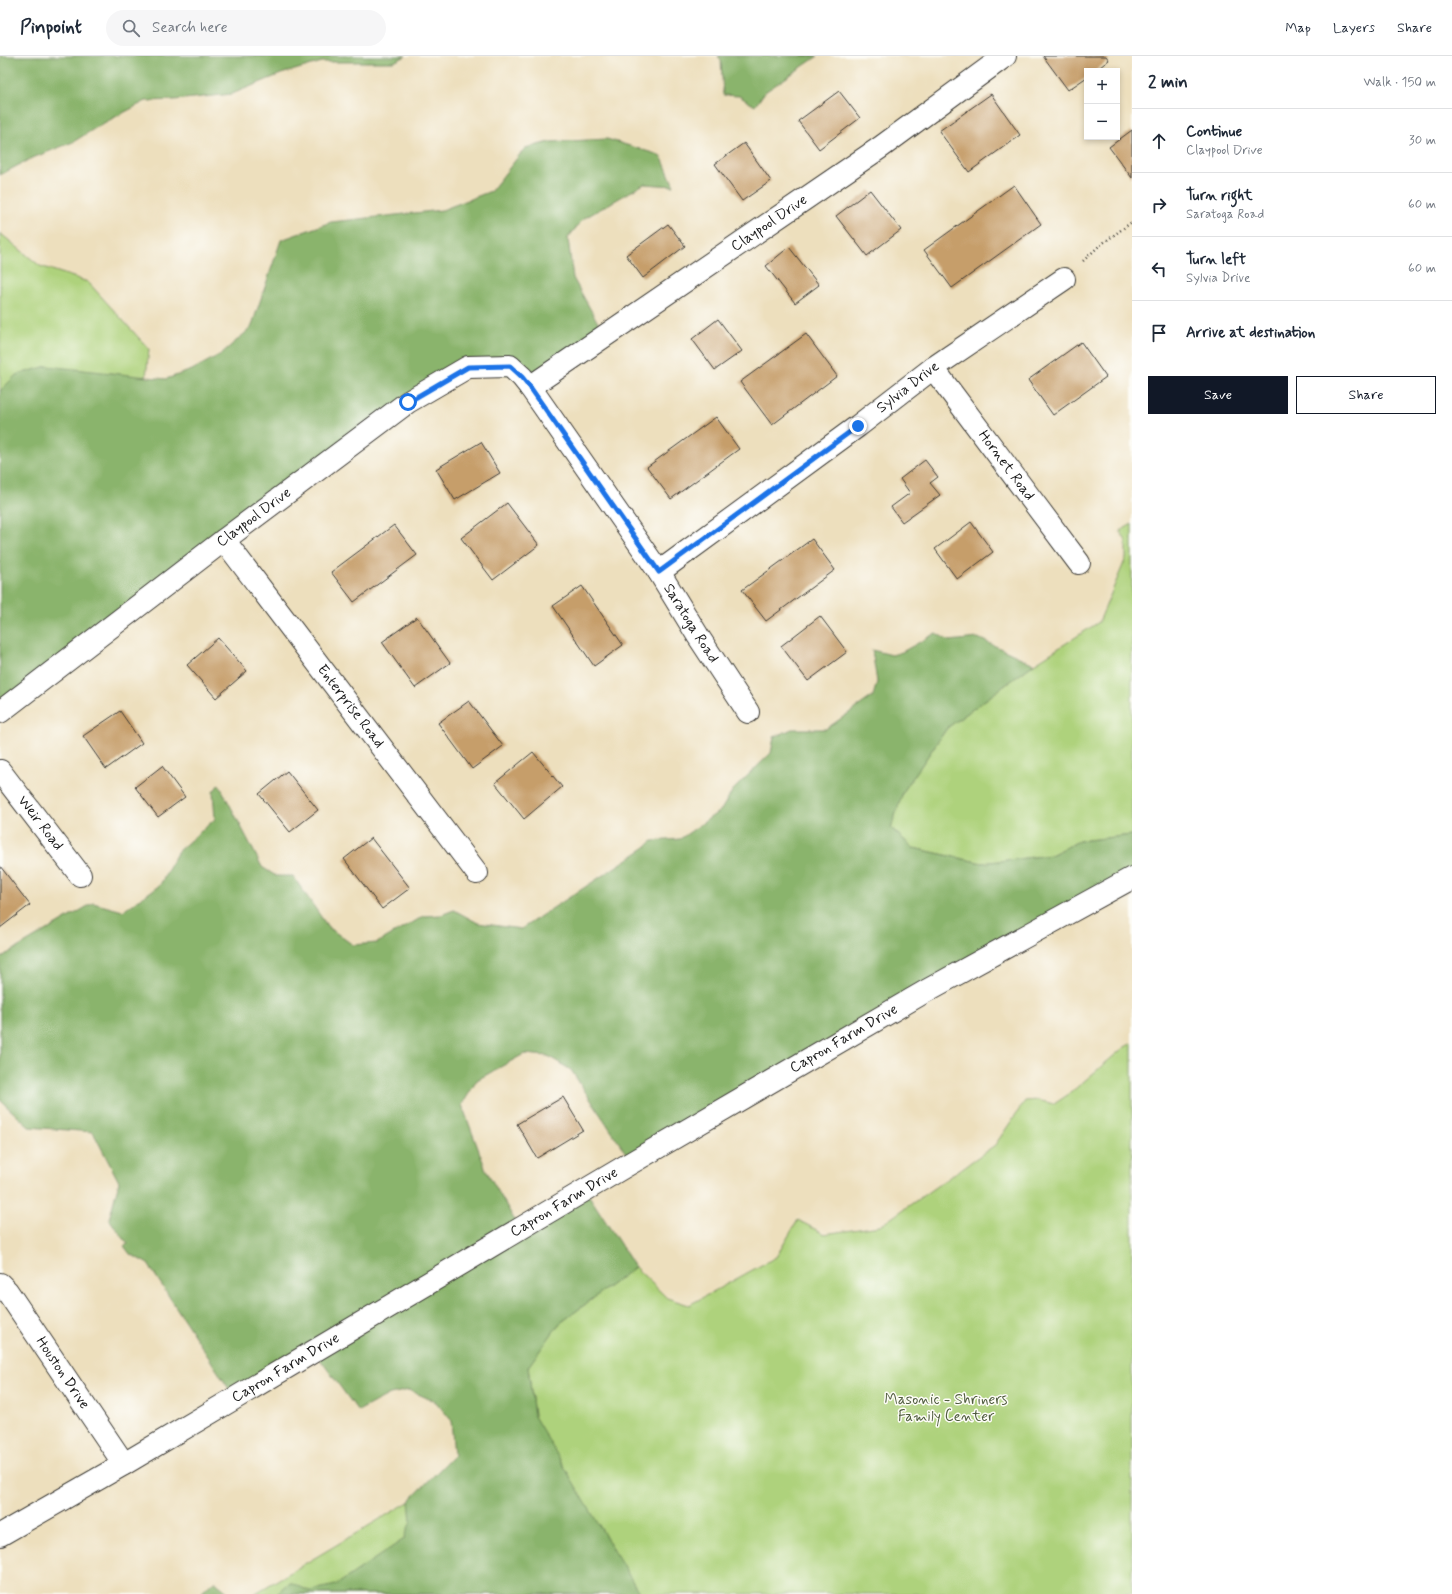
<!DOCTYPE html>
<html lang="en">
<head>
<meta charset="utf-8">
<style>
	body { margin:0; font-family:Mynerve,sans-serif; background:#f6f6f7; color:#1f2937 }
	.controls { position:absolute; right:12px; top:12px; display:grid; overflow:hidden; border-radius:0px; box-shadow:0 2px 6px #0003 }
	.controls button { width:36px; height:36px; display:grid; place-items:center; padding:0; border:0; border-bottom:1px solid #e0e1e3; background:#fff; color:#1f2937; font:20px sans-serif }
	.stop { position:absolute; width:12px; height:12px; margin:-9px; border:3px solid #1a73e8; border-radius:50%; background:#fff }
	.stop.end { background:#1a73e8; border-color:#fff; box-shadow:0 1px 4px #0008 }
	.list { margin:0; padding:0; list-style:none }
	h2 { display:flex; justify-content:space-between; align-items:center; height:52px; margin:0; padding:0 16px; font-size:17px }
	h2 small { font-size:13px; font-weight:400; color:#747a83 }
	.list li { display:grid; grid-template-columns:26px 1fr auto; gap:12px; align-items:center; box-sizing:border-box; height:64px; padding:0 16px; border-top:1px solid #e0e1e3 }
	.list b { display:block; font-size:15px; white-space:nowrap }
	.list p { margin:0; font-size:13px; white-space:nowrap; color:#747a83 }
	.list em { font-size:13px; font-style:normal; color:#747a83 }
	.actions { display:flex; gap:8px; padding:12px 16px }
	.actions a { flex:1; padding:9px 0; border:1px solid #111827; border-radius:0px; text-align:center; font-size:14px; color:#111827 }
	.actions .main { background:#111827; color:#fff }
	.icon { flex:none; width:22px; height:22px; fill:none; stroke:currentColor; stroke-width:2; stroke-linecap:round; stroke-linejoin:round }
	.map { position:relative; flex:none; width:1132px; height:1538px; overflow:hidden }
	header { display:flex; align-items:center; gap:24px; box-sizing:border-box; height:56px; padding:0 20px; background:#fff; border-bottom:1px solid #e0e1e3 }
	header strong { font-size:19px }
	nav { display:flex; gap:22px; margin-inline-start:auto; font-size:14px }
	.search { width:280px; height:36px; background:#f6f6f7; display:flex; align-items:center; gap:10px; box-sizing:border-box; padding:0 14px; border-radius:22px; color:#747a83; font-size:15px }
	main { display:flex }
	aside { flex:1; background:#fff }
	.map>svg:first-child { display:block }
	.green { fill:#aed27c; stroke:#65774c }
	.forest { fill:#8ab46c; stroke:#536844 }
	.building { fill:#c69e6b }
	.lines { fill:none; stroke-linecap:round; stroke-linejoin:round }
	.minor-casing { stroke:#3b3934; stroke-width:24 }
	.path { stroke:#3b3934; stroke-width:2.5; stroke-dasharray:1 3; stroke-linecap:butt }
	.minor { stroke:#fff; stroke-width:22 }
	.route { stroke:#1a73e8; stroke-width:5 }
	.labels { text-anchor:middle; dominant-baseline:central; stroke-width:3; stroke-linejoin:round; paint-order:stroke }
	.street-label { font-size:15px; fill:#1c1c1c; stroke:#fdfcf7 }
	.park-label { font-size:15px; fill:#4f5c3e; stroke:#fdfcf7 }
</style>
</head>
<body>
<header>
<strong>Pinpoint</strong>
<div class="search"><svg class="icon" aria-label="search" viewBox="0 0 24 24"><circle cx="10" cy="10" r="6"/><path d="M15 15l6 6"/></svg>Search here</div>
<nav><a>Map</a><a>Layers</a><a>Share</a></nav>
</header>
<main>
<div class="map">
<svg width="1132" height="1538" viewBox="0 0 1132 1538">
	<rect width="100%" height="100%" fill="#fdfcf7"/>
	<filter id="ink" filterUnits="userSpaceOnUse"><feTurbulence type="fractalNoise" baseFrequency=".025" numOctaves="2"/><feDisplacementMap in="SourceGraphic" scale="8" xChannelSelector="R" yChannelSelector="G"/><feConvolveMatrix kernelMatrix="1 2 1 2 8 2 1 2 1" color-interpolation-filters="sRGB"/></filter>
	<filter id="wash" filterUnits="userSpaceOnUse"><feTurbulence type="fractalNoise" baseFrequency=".012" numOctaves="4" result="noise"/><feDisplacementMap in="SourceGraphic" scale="16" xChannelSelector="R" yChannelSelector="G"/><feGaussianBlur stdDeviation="0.9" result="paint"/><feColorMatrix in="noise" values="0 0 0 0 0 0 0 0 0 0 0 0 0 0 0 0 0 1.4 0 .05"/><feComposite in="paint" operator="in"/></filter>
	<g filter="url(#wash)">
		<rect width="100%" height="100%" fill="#eddfbd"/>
		<!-- green -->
		<path class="green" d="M0,177L40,210L88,226L149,293L146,321L16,319L0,335Z
			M1132,468V779L1079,785L1051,799L982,807L913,792L891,772L903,736L947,672L1034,608L1099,566L1126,502V485L1120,475Z
			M1132,987V1538H254L538,1369L534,1360L528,1310L559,1268L635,1211L667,1242L689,1249L776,1201L798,1164L824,1178L880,1170L995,1089L1025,1045L1037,1044L1054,1048L1069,1038L1123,992Z"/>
		<!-- forest -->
		<path class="forest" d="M0,0H406L394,6H322L281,18L232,38L174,44L146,45L102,68L73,86L30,103L0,119Z
			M718,0H818L765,36L755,50L739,40L723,39L721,4Z
			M607,83L656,98L662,102L674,130L644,128L583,163L568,182L573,222L602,274L524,322L469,310L0,650V335L16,319L47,310L166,323L192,314L221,298L251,272L281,184L331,166L442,154L491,135L525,92L550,86Z
			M936,577L949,585L978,582L1034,608L947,672L903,736L891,772L913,792L982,807L1051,799L1079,785L1132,779V820L631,1105L571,1014L548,1000L524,998L477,1024L462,1049L486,1114L518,1170L586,1135L635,1211L559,1268L528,1311L534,1360L640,1538H277L290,1526L309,1535L336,1529L404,1483L411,1465L409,1445L454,1399L451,1364L436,1346L409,1334L390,1338L358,1355L314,1295L233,1339L148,1208L130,1198L124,1190L128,1188L109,1163L119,1126L93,1076L29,1071L0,1044V902L93,847L123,855L160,829L178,795L215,763L213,736L219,728L262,811L276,820H293L328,871L353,889L377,887L424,860L441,859L454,854L478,867L521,873L646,791L652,785L680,783L721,754L733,734L771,697L774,681L792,673H826L873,640L877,626L872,594L892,599L902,596Z
			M214,1525L230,1538H200Z"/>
		<g id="blocks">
			<!-- building -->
			<path class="building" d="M1043,0H1106L1109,4L1095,15H1087V21L1068,34Z
				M839,35L860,62L819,93L798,65Z
				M991,38L1020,79L969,116L939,75Z
				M1132,74V122L1109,91Z
				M744,87L771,125L742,145L715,108Z
				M1014,129L1041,168L952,232L924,194Z
				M870,134L901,174L867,200L836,160Z
				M668,168L685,190L643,222L626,199Z
				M789,191L819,229L795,247L766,210Z
				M718,263L742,295L715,314L692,283Z
				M806,278L837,320L772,369L740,326Z
				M1081,286L1106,321L1053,359L1028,324Z
				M716,361L739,393L671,443L647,411Z
				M481,386L500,417L455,444L436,413Z
				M925,404L938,421L930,427L940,439L902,466L891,451L910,437L900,423Z
				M507,447L539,489L493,524L461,482Z
				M971,466L993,496L957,523L935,493Z
				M394,469L417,499L354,546L331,516Z
				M812,483L835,514L766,565L742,534Z
				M582,530L623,589L594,610L553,550Z
				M820,560L847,596L808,625L781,590Z
				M417,561L450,607L415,632L382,586Z
				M218,582L247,615L216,642L187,609Z
				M469,645L503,690L472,713L438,667Z
				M120,655L142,687L106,713L83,680Z
				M533,696L562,731L524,763L495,727Z
				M162,710L185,741L158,761L135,731Z
				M287,715L318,754L290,776L259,738Z
				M371,782L410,832L382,853L344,803Z
				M0,810L30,849L0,872Z
				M563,1041L583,1074L537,1102L517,1068Z"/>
		</g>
	</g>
	<g filter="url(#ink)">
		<use href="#blocks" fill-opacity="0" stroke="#3b3934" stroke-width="1"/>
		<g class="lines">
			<!-- minor casing -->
			<g class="minor-casing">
				<g id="minor">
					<path id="s1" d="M933,312L1079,507"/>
					<path id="s2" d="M530,331L881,91L1005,0"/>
					<path id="s3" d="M224,484L477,817"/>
					<path id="s4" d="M659,516L858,370L933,312L1064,223"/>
					<path id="s5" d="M0,656L224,484L408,346L468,311L510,310L522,321L530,331L659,516L698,580L748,656"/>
					<path id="s6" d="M0,715L80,819"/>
					<path id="s7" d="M0,1228L7,1235L124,1408"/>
					<path id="s8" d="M0,1479L124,1408L624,1111L926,935L1132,822"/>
				</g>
			</g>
			<!-- path -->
			<path class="path" d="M1083,205L1099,190L1132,166"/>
			<!-- minor -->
			<use href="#minor" class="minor"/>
		</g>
	</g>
	<g class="lines" filter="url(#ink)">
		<!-- route -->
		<path class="route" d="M408,346L468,311L510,310L522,321L530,331L659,516L858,370"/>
	</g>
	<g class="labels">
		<!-- street labels -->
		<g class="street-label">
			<text stroke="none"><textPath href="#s2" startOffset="290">Claypool Drive</textPath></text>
			<text stroke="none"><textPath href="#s4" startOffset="310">Sylvia Drive</textPath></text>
			<text stroke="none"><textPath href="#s1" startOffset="122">Hornet Road</textPath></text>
			<text stroke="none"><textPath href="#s5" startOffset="320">Claypool Drive</textPath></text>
			<text stroke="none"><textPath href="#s5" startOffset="939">Saratoga Road</textPath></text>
			<text stroke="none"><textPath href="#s3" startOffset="209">Enterprise Road</textPath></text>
			<text stroke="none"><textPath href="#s6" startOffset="66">Weir Road</textPath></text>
			<text stroke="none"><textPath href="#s8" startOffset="979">Capron Farm Drive</textPath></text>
			<text stroke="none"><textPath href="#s8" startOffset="655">Capron Farm Drive</textPath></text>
			<text stroke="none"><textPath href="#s8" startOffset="331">Capron Farm Drive</textPath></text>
			<text stroke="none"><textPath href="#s7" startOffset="109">Houston Drive</textPath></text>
		</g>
		<!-- park labels -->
		<g class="park-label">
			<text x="946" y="1344">Masonic - Shriners<tspan x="946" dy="17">Family Center</tspan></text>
		</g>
	</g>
</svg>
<div class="controls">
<button>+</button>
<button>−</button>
</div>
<div class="stop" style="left:408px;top:346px"></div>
<div class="stop end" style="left:858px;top:370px"></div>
</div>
<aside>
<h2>2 min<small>Walk · 150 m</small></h2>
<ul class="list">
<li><svg class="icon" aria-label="ahead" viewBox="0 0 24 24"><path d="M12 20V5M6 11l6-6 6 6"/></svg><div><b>Continue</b><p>Claypool Drive</p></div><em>30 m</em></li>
<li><svg class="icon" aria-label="right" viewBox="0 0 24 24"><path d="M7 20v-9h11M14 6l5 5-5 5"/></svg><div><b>Turn right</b><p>Saratoga Road</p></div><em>60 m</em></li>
<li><svg class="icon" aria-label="left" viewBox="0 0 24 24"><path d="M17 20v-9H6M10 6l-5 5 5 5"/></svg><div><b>Turn left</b><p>Sylvia Drive</p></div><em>60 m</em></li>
<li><svg class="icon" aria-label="arrive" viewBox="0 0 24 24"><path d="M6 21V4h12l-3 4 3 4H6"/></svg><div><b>Arrive at destination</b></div></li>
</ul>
<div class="actions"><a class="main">Save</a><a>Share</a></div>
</aside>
</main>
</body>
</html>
